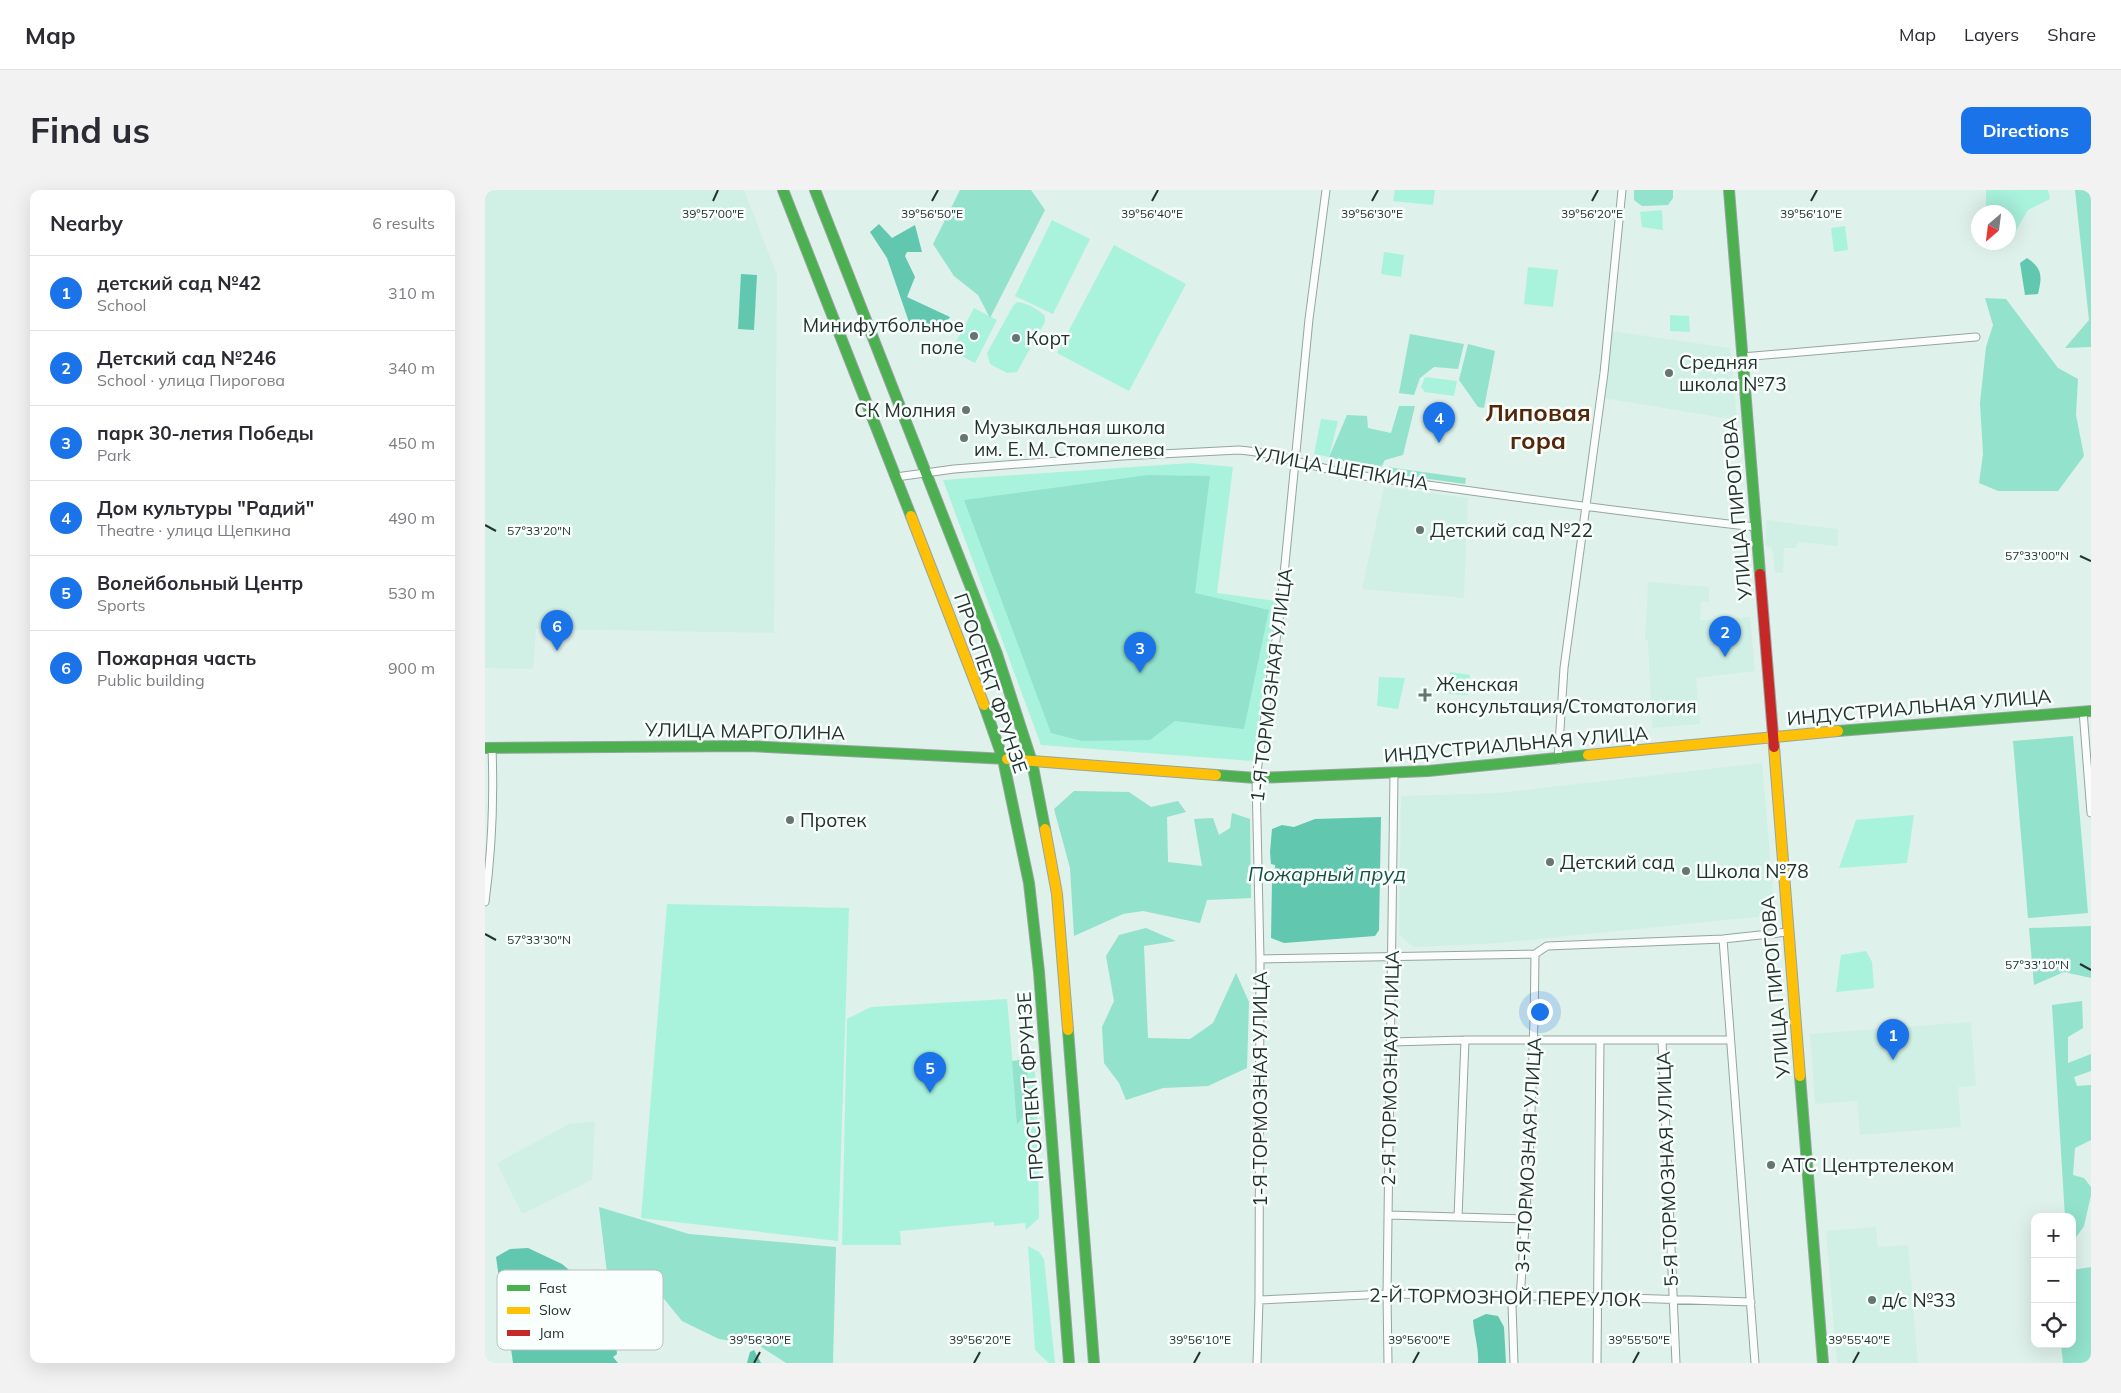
<!DOCTYPE html>
<html lang="en">
<head>
<meta charset="utf-8">
<style>
	body { margin:0; font-family:Mulish,sans-serif; background:#f2f2f3; color:#2b2b33 }
	.controls { position:absolute; right:15px; bottom:15px; display:grid; overflow:hidden; border-radius:10px; box-shadow:0 5px 20px #0002 }
	.controls button { width:45px; height:45px; display:grid; place-items:center; padding:0; border:0; border-bottom:1px solid #e1e1e2; background:#fff; color:#2b2b33; font:25px sans-serif }
	.compass { position:absolute; left:1486px; top:15px; width:45px; height:45px; border-radius:50%; background:#fff; box-shadow:0 5px 20px #0002; rotate:208deg }
	.you { position:absolute; left:1054px; top:821px; width:18px; height:18px; margin:-12px; border:4px solid #fff; border-radius:50%; background:#1a73e8; box-shadow:0 0 0 8px #1a73e833 }
	.badge { display:grid; place-items:center; width:32px; height:32px; border-radius:50%; background:#1a73e8; color:#fff; font-size:16px; font-weight:700 }
	.pin { position:absolute; translate:-50% -41px; filter:drop-shadow(0 1px 2px #0008) }
	.pin::after { content:''; position:absolute; top:26px; width:18px; height:15px; background:inherit; clip-path:polygon(0 0,100% 0,50% 100%) }
	.list { margin:0; padding:0; list-style:none }
	h2 { display:flex; justify-content:space-between; align-items:center; height:65px; margin:0; padding:0 20px; font-size:21px }
	h2 small { font-size:16px; font-weight:400; color:#7c7c81 }
	.list li { display:grid; grid-template-columns:32px 1fr auto; gap:15px; align-items:center; box-sizing:border-box; height:75px; padding:0 20px; border-top:1px solid #e1e1e2 }
	.list b { display:block; font-size:19px; white-space:nowrap }
	.list p { margin:0; font-size:16px; white-space:nowrap; color:#7c7c81 }
	.list em { font-size:16px; font-style:normal; color:#7c7c81 }
	.icon { flex:none; width:28px; height:28px; fill:none; stroke:currentColor; stroke-width:2; stroke-linecap:round; stroke-linejoin:round }
	.map { position:relative; flex:none; width:1606px; height:1173px; overflow:hidden; border-radius:10px }
	header { display:flex; align-items:center; gap:30px; box-sizing:border-box; height:70px; padding:0 25px; background:#fff; border-bottom:1px solid #e1e1e2 }
	header strong { font-size:24px }
	nav { display:flex; gap:28px; margin-inline-start:auto; font-size:18px }
	.intro { display:flex; align-items:center; justify-content:space-between; box-sizing:border-box; height:120px; padding:0 30px }
	h1 { margin:0; font-size:35px }
	.button { padding:12px 22px; border-radius:10px; background:#1a73e8; color:#fff; font-size:18px; font-weight:700 }
	main { display:flex; gap:30px; padding:0 30px }
	aside { flex:1; background:#fff; border-radius:10px; box-shadow:0 5px 20px #0002 }
	.map>svg:first-child { display:block }
	.built { fill:#d0f0e5 }
	.green { fill:#a9f3dd }
	.forest { fill:#92e2cc }
	.water { fill:#61c8af }
	.lines { fill:none; stroke-linecap:round; stroke-linejoin:round }
	.street-casing { stroke:#96a59f; stroke-width:9 }
	.fast-casing { stroke:#96a59f; stroke-width:12 }
	.slow-casing { stroke:#96a59f; stroke-width:12 }
	.jam-casing { stroke:#96a59f; stroke-width:12 }
	.street { stroke:#fafdfc; stroke-width:7 }
	.fast { stroke:#4caf50; stroke-width:10 }
	.slow { stroke:#ffc107; stroke-width:10 }
	.jam { stroke:#c62828; stroke-width:10 }
	.ticks { fill:none; stroke:#24322d; stroke-width:2 }
	.poi-dot { fill:#65756f; stroke:#f8fffc; stroke-width:2 }
	.labels { text-anchor:middle; dominant-baseline:central; stroke-width:5; stroke-linejoin:round; paint-order:stroke }
	.poi-label { font-size:19px; fill:#24322d; stroke:#f8fffc; text-anchor:start }
	.street-label { font-size:19px; fill:#24322d; stroke:#f8fffc }
	.water-label { font-size:20px; font-style:italic; fill:#195041; stroke:#f8fffc }
	.district-label { font-size:24px; font-weight:bold; fill:#56260a; stroke:#f8fffc }
	.key { fill:#f8fffc; stroke:#b8c2be; stroke-width:1 }
	.key-label { font-size:14px; fill:#24322d }
	.ticks-label { font-size:12px; text-anchor:middle; fill:#24322d; stroke:#f8fffc; stroke-width:5; stroke-linejoin:round; paint-order:stroke }
</style>
</head>
<body>
<header>
<strong>Map</strong>
<nav><a>Map</a><a>Layers</a><a>Share</a></nav>
</header>
<div class="intro"><h1>Find us</h1><a class="button">Directions</a></div>
<main>
<aside>
<h2>Nearby<small>6 results</small></h2>
<ul class="list">
<li><span class="badge">1</span><div><b>детский сад №42</b><p>School</p></div><em>310 m</em></li>
<li><span class="badge">2</span><div><b>Детский сад №246</b><p>School · улица Пирогова</p></div><em>340 m</em></li>
<li><span class="badge">3</span><div><b>парк 30-летия Победы</b><p>Park</p></div><em>450 m</em></li>
<li><span class="badge">4</span><div><b>Дом культуры &quot;Радий&quot;</b><p>Theatre · улица Щепкина</p></div><em>490 m</em></li>
<li><span class="badge">5</span><div><b>Волейбольный Центр</b><p>Sports</p></div><em>530 m</em></li>
<li><span class="badge">6</span><div><b>Пожарная часть</b><p>Public building</p></div><em>900 m</em></li>
</ul>
</aside>
<div class="map">
<svg width="1606" height="1173" viewBox="0 0 1606 1173">
	<rect width="100%" height="100%" fill="#def1ea"/>
	<!-- built -->
	<path class="built" d="M0,0H259L292,85L289,443L51,439L48,479L0,478Z
		M1126,141L1245,158L1252,230L1117,208Z
		M899,297L983,308L979,408L877,399Z
		M1282,330L1353,339V356L1314,352L1310,358H1299L1298,383H1290L1287,358L1280,355Z
		M1163,392L1224,397V412H1216L1215,430L1265,427L1270,481L1211,488L1215,534L1167,538L1163,451L1160,450Z
		M1277,573L1290,725L1014,753L929,757L914,745L916,606L1013,603Z
		M1486,832L1491,896L1473,897L1476,937L1375,945L1372,911L1330,914L1325,844Z
		M110,931L107,990L37,1024L12,973L84,934Z
		M1391,1037L1393,1057L1423,1055L1433,1173H1352L1341,1041Z"/>
	<!-- green -->
	<path class="green" d="M910,0H950L948,15L908,11Z
		M1501,0H1563L1565,9L1543,20L1529,44L1524,41V22H1504L1501,19Z
		M1177,20L1178,40L1157,37L1155,22Z
		M567,30L605,49L568,124L530,106Z
		M1360,36L1363,60L1349,62L1346,38Z
		M629,55L701,94L644,201L572,163Z
		M899,62L919,65L916,87L896,84Z
		M1043,77L1073,80L1068,117L1039,114Z
		M532,112C542,113 553,119 560,126V132L532,182L522,183L505,174L502,163L528,116Z
		M489,118L512,130L490,173L466,161Z
		M1185,125L1204,126L1205,142L1185,141Z
		M940,187L972,191L969,206L940,202L936,197Z
		M836,229L853,231L844,267L829,264Z
		M706,273L748,277L732,403L791,411L768,571L556,555L458,290Z
		M965,482L985,485L983,505L964,504Z
		M894,487L920,488L913,519L892,516Z
		M1429,625L1422,673L1354,678L1371,630Z
		M182,714L364,718L353,1051L156,1028Z
		M1381,761L1387,772L1389,798L1351,802L1356,765Z
		M522,809L533,934L545,918L541,869L549,868L552,917L554,1028L541,1040L540,1033L509,1036V1032L415,1041L416,1055H357L362,829L386,817Z
		M543,1056L554,1062L559,1069L570,1173H564L550,1160Z"/>
	<!-- forest -->
	<path class="forest" d="M475,0H546L560,20L505,128L493,105L469,86L448,54Z
		M1149,0H1188V8L1183,15L1157,16L1149,10Z
		M1590,0H1606V157L1580,158L1604,130Z
		M1500,108L1521,109L1573,178L1593,189L1591,225L1599,266L1573,301H1513L1494,293L1498,264L1495,213L1501,157L1508,135Z
		M925,144L979,154L973,179L949,177L935,188L929,205L914,203Z
		M983,154L1010,161L999,218L993,217L974,190Z
		M914,216H930L918,265L900,270L894,281L844,267L862,225L882,226L883,238L906,243Z
		M902,277L981,288L980,294L901,283Z
		M663,285L725,286L710,403L784,420L759,539L690,531L665,550L597,551L566,543L479,310Z
		M1588,546L1603,723L1543,728L1528,551Z
		M589,601L644,602L666,617L693,611L701,622L682,627L683,672L717,676L709,629L728,628L734,645L745,638L747,623L765,629L766,708L722,710L715,733L658,721L638,724L589,746L585,678L569,619Z
		M1606,736V788L1579,782L1549,795L1544,738Z
		M661,738L691,751L659,756L663,848L705,849L728,833L751,783L764,812L762,878L723,896L678,898L641,910L634,893L619,873L617,837L629,811L621,766L634,745Z
		M1597,811L1598,838L1583,847V873L1606,864V813V881L1589,887L1592,896L1606,895V950L1590,958L1588,985L1599,988L1606,997V1005L1599,1036L1587,1053V1027H1580L1567,815Z
		M541,869L545,918L532,935L527,871Z
		M114,1017L204,1044L351,1057L348,1173H301L273,1155L234,1149L197,1131L166,1093L122,1083Z
		M1606,1077V1173H1578L1576,1154H1587V1080Z"/>
	<!-- water -->
	<path class="water" d="M394,34L407,48L430,35L437,62H422L420,66L430,87L422,107L465,127L456,140L426,138L402,68L385,42Z
		M1542,68C1558,79 1557,87 1553,104L1540,105L1535,73Z
		M256,84L272,85L269,140L253,139Z
		M896,627L894,740L890,746L799,753L786,748L787,692H791L790,675L786,674L785,662L787,639L797,635L809,637L830,629Z
		M43,1058L77,1074L90,1085L96,1099L120,1112V1121L130,1146L132,1164L128,1167L133,1173H28L25,1151L26,1125L17,1110L11,1067L25,1059Z
		M1001,1124L1013,1126L1019,1137L1021,1173H993C994,1158 989,1145 988,1130Z
		M269,1160L276,1173H262L265,1162Z"/>
	<g class="lines">
		<!-- street casing -->
		<g class="street-casing">
			<path id="street" d="M1257,167L1491,147
				M411,287L469,279L637,266L754,260C794,263 832,279 872,285C1005,304 1137,322 1270,337
				M1598,521L1606,623
				M1073,570L1079,478L1119,183L1137,0
				M0,712C7,660 9,610 7,558
				M1238,749L1270,1173
				M1050,764L1062,756L1238,749L1303,742
				M775,769L1050,764
				M1177,850L1191,1173
				M906,852L980,850H1244
				M904,1025L1041,1029
				M973,1027L980,850
				M774,1110L902,1104L1112,1107L1266,1112
				M772,1173L774,1110L775,769L771,588L796,415L824,129L841,0
				M903,1173L902,1104L909,583
				M1029,1173L1027,1115L1035,1107C1044,993 1049,878 1050,764
				M1112,1173L1115,850"/>
		</g>
		<!-- fast casing -->
		<g class="fast-casing">
			<path id="fast" d="M298,0L426,326
				M330,0L512,464L547,572L560,639
				M1244,0L1275,384
				M499,515L518,569L544,693L554,782L584,1173
				M1353,541L1606,521
				M0,558L264,556L522,569
				M731,585L771,588L943,581L1103,565
				M583,840L609,1173
				M1315,886L1338,1173"/>
		</g>
		<!-- slow casing -->
		<g class="slow-casing">
			<path id="slow" d="M426,326L499,515
				M1289,557L1315,886
				M1103,565L1353,541
				M522,569L731,585
				M560,639L572,704L583,840"/>
		</g>
		<!-- jam casing -->
		<g class="jam-casing">
			<path id="jam" d="M1275,384L1289,557"/>
		</g>
		<!-- street -->
		<use href="#street" class="street"/>
		<!-- fast -->
		<use href="#fast" class="fast"/>
		<!-- slow -->
		<use href="#slow" class="slow"/>
		<!-- jam -->
		<use href="#jam" class="jam"/>
	</g>
	<!-- ticks -->
	<path class="ticks" d="M228,11L233,0M447,11L453,0M667,11L673,0M887,11L893,0M1107,11L1113,0M1326,11L1332,0M0,335L11,341M1595,366L1606,371M0,744L11,750M1595,774L1606,780M269,1173L275,1162M489,1173L495,1162M709,1173L715,1162M928,1173L934,1162M1148,1173L1154,1162M1368,1173L1374,1162"/>
	<!-- markers -->
	<g class="poi-dot">
		<circle cx="489" cy="146" r="5"/>
		<circle cx="531" cy="148" r="5"/>
		<circle cx="1184" cy="183" r="5"/>
		<circle cx="481" cy="220" r="5"/>
		<circle cx="479" cy="248" r="5"/>
		<circle cx="935" cy="340" r="5"/>
		<path d="M937.5 497.5h5v5h5v5h-5v5h-5v-5h-5v-5h5z"/>
		<circle cx="305" cy="630" r="5"/>
		<circle cx="1065" cy="672" r="5"/>
		<circle cx="1201" cy="681" r="5"/>
		<circle cx="1286" cy="975" r="5"/>
		<circle cx="1387" cy="1110" r="5"/>
	</g>
	<g class="labels">
		<!-- poi labels -->
		<g class="poi-label">
			<text x="479" y="135" text-anchor="end">Минифутбольное<tspan x="479" dy="22">поле</tspan></text>
			<text x="541" y="148">Корт</text>
			<text x="1194" y="172">Средняя<tspan x="1194" dy="22">школа №73</tspan></text>
			<text x="471" y="220" text-anchor="end">СК Молния</text>
			<text x="489" y="237">Музыкальная школа<tspan x="489" dy="22">им. Е. М. Стомпелева</tspan></text>
			<text x="945" y="340">Детский сад №22</text>
			<text x="951" y="494">Женская<tspan x="951" dy="22">консультация/Стоматология</tspan></text>
			<text x="315" y="630">Протек</text>
			<text x="1075" y="672">Детский сад</text>
			<text x="1211" y="681">Школа №78</text>
			<text x="1296" y="975">АТС Центртелеком</text>
			<text x="1397" y="1110">д/с №33</text>
		</g>
		<!-- street labels -->
		<g class="street-label">
			<text transform="translate(856 278) rotate(10)">УЛИЦА ЩЕПКИНА</text>
			<text transform="translate(1252 319) rotate(-95)">УЛИЦА ПИРОГОВА</text>
			<text transform="translate(506 493) rotate(71)">ПРОСПЕКТ ФРУНЗЕ</text>
			<text transform="translate(786 495) rotate(-83)">1-Я ТОРМОЗНАЯ УЛИЦА</text>
			<text transform="translate(1434 517) rotate(-5)">ИНДУСТРИАЛЬНАЯ УЛИЦА</text>
			<text transform="translate(260 541) rotate(1)">УЛИЦА МАРГОЛИНА</text>
			<text transform="translate(1031 554) rotate(-5)">ИНДУСТРИАЛЬНАЯ УЛИЦА</text>
			<text transform="translate(1290 797) rotate(-95)">УЛИЦА ПИРОГОВА</text>
			<text transform="translate(905 878) rotate(-89)">2-Я ТОРМОЗНАЯ УЛИЦА</text>
			<text transform="translate(545 896) rotate(-94)">ПРОСПЕКТ ФРУНЗЕ</text>
			<text transform="translate(775 899) rotate(-90)">1-Я ТОРМОЗНАЯ УЛИЦА</text>
			<text transform="translate(1043 965) rotate(-87)">3-Я ТОРМОЗНАЯ УЛИЦА</text>
			<text transform="translate(1182 979) rotate(-92)">5-Я ТОРМОЗНАЯ УЛИЦА</text>
			<text transform="translate(1020 1107) rotate(1)">2-Й ТОРМОЗНОЙ ПЕРЕУЛОК</text>
		</g>
		<!-- water labels -->
		<g class="water-label">
			<text x="842" y="683">Пожарный пруд</text>
		</g>
		<!-- district labels -->
		<g class="district-label">
			<text x="1053" y="222">Липовая<tspan x="1053" dy="28">гора</tspan></text>
		</g>
	</g>
	<!-- legend -->
	<rect x="12" y="1080" width="166" height="80" rx="8" class="key"/>
	<rect x="22" y="1095" width="23" height="6" fill="#4caf50"/>
	<rect x="22" y="1117" width="23" height="7" fill="#ffc107"/>
	<rect x="22" y="1140" width="23" height="6" fill="#c62828"/>
	<g class="key-label">
		<text x="54" y="1103">Fast</text>
		<text x="54" y="1125">Slow</text>
		<text x="54" y="1148">Jam</text>
	</g>
	<g class="ticks-label">
		<text x="228" y="28">39°57'00"E</text>
		<text x="447" y="28">39°56'50"E</text>
		<text x="667" y="28">39°56'40"E</text>
		<text x="887" y="28">39°56'30"E</text>
		<text x="1107" y="28">39°56'20"E</text>
		<text x="1326" y="28">39°56'10"E</text>
		<text x="54" y="345">57°33'20"N</text>
		<text x="1552" y="370">57°33'00"N</text>
		<text x="54" y="754">57°33'30"N</text>
		<text x="1552" y="779">57°33'10"N</text>
		<text x="275" y="1154">39°56'30"E</text>
		<text x="495" y="1154">39°56'20"E</text>
		<text x="715" y="1154">39°56'10"E</text>
		<text x="934" y="1154">39°56'00"E</text>
		<text x="1154" y="1154">39°55'50"E</text>
		<text x="1374" y="1154">39°55'40"E</text>
	</g>
</svg>
<div class="controls">
<button>+</button>
<button>−</button>
<button><svg class="icon" aria-label="locate" viewBox="0 0 24 24"><circle cx="12" cy="12" r="6"/><path d="M12 2v4M12 18v4M2 12h4M18 12h4"/></svg></button>
</div>
<svg class="compass" viewBox="-18 -18 36 36"><path d="M0-13l5 13h-10z" fill="#e53935"/><path d="M0 13l5-13h-10z" fill="#7c7c81"/></svg>
<div class="you"></div>
<div class="pin badge" style="left:1408px;top:870px">1</div>
<div class="pin badge" style="left:1240px;top:467px">2</div>
<div class="pin badge" style="left:655px;top:483px">3</div>
<div class="pin badge" style="left:954px;top:253px">4</div>
<div class="pin badge" style="left:445px;top:903px">5</div>
<div class="pin badge" style="left:72px;top:461px">6</div>
</div>
</main>
</body>
</html>
